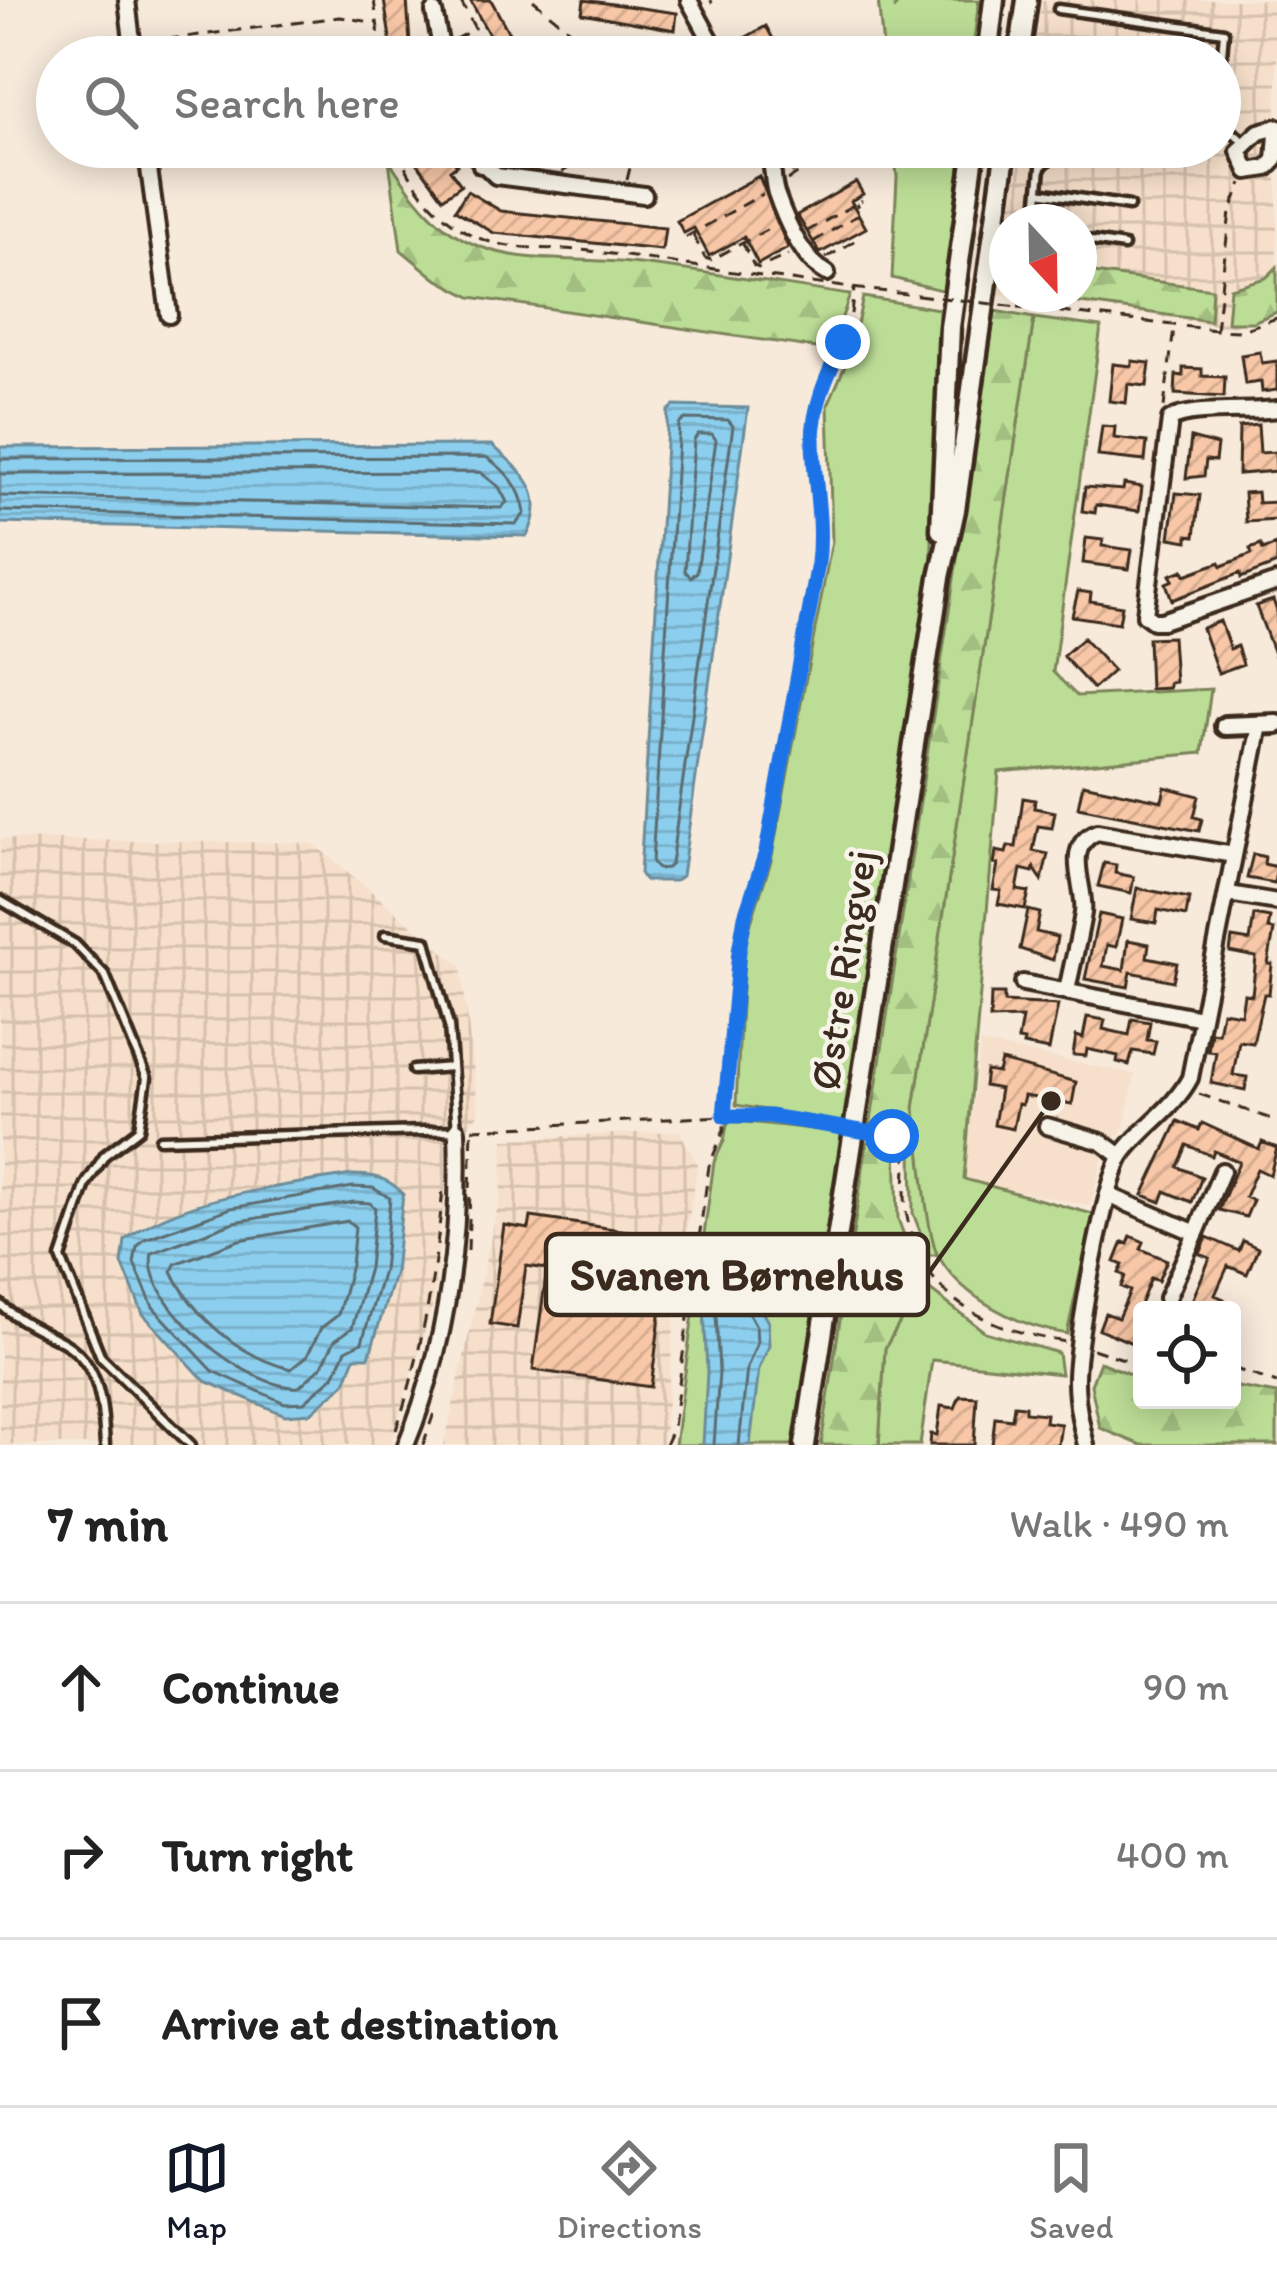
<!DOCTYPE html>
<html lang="en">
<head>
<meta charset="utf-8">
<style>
	body { margin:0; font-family:Itim,sans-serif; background:#f2f2f2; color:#222 }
	.controls { position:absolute; right:36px; bottom:36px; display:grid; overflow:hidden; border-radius:12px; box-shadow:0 6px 30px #0003 }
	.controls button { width:108px; height:108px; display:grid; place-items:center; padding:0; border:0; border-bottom:3px solid #e0e0e0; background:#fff; color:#222; font:60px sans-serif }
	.compass { position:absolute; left:989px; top:204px; width:108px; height:108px; border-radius:50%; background:#fff; box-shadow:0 6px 30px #0003; rotate:158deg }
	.stop { position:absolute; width:36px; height:36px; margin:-27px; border:9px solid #1a73e8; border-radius:50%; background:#fff }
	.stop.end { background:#1a73e8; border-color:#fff; box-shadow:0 3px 12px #0008 }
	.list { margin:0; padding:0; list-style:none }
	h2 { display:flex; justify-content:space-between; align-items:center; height:156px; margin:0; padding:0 48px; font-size:51px }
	h2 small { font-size:39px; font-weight:400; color:#767676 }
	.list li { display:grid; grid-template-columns:78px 1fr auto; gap:36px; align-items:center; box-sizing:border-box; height:168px; padding:0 48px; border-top:3px solid #e0e0e0 }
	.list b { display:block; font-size:45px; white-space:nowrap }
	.list em { font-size:39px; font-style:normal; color:#767676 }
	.icon { flex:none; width:66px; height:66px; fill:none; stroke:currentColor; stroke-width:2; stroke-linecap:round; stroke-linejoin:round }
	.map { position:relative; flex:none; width:1277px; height:1445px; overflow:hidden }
	.search { position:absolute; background:#fff; box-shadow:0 6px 30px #0003; left:36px; right:36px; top:36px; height:132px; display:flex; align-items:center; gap:30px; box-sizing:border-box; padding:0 42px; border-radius:66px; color:#767676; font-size:45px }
	.sheet { height:660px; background:#fff }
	nav { display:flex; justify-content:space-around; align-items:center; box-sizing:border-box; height:168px; border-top:3px solid #e0e0e0; background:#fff; font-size:33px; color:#767676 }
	nav a { display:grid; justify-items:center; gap:6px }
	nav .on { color:#111827 }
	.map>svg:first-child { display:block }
	.built { fill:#f7e0cb }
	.industrial { fill:url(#industrial-grid); fill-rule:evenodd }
	.grass { fill:#bcdd96; stroke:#7c845a; stroke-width:3 }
	.forest { fill:url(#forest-firs); stroke:#7c845a; stroke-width:3 }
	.water { fill:url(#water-rules); stroke:#6c8c9a; stroke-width:3 }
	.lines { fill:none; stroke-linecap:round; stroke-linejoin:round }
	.shore { stroke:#5b6c71; stroke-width:3 }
	.building { fill:url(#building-hatch); stroke:#3b2a1e; stroke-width:3 }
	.service-casing { stroke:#3b2a1e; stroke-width:15 }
	.minor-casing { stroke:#3b2a1e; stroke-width:22 }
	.tertiary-casing { stroke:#3b2a1e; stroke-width:26 }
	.secondary-casing { stroke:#3b2a1e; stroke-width:27 }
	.path { stroke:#3b2a1e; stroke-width:3; stroke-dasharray:12 9; stroke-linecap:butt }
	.service { stroke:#f7f3e8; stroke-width:6 }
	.minor { stroke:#f7f3e8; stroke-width:14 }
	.tertiary { stroke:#f7f3e8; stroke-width:16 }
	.secondary { stroke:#f7f3e8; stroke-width:18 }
	.path-bridge { stroke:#3b2a1e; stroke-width:3; stroke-dasharray:12 9; stroke-linecap:butt }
	.route { stroke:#1a73e8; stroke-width:15 }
	.labels { text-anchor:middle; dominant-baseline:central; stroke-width:9; stroke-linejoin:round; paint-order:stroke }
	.street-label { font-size:42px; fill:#3b2a1e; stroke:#f7f3e8 }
	.leader { fill:none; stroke:#3b2a1e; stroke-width:4.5 }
	.callout-dot { fill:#3b2a1e; stroke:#f7f3e8; stroke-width:4.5 }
	.callout { fill:#f7f3e8; stroke:#3b2a1e; stroke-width:4.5 }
	.callout-label { font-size:45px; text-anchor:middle; font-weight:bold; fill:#3b2a1e }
</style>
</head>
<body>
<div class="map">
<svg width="1277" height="1445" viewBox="0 0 1277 1445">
	<defs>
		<pattern id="industrial-grid" width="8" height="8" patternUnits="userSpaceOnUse" patternTransform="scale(3)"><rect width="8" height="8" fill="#f7e0cb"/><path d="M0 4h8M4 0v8" fill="none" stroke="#d5c0ae"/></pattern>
		<pattern id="forest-firs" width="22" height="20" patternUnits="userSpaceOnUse" patternTransform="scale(3)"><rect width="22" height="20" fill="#bcdd96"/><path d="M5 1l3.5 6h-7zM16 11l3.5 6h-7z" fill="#a2be81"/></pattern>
		<pattern id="water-rules" width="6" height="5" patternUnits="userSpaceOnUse" patternTransform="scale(3)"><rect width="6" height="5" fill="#8cceed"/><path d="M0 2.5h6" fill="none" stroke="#7ab1cb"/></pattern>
		<pattern id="building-hatch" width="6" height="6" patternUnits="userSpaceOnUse" patternTransform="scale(3)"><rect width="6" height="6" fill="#f7c7a7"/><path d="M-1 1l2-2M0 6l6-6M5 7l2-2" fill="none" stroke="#d5ab8f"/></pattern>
	</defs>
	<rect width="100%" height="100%" fill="#f7eadb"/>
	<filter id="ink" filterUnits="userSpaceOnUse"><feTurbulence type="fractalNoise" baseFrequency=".00833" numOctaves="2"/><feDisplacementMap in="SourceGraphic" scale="24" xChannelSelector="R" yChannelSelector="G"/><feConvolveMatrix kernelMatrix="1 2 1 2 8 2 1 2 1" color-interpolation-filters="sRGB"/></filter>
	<g filter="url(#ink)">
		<!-- built -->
		<path class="built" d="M980,1043L1135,1074L1124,1127L1104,1156L1090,1206L964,1180Z"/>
		<!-- industrial -->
		<path class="industrial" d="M1042,0H1277V310L1229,327L993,293L1018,147H1220V57H1033ZM1007,222H1079V294H1007Z
			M0,839L313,843L461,966L479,1113L449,1152L434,1301L391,1445H0Z
			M679,1131L698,1164L679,1275L663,1445H444L501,1192L504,1139Z"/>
		<!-- grass -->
		<path class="grass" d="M878,0H894L895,7L901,0H979L972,57H884Z
			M894,147H962L949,292L892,278L897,177Z
			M863,297L939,309L931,576L846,1124L736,1105L744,944L771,861L832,541L828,405L851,352Z
			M1034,318L1101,327L1053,672L1077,696L1211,689L1202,753L999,772L964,1179L1093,1214L1067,1334C1013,1325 942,1290 929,1231C921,1191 923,1150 914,1108Z
			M728,1120L844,1132L793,1445H675L714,1162L724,1141Z
			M922,1284L985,1332L1058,1353L1061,1374L932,1360L920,1445H879L885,1348Z"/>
		<!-- forest -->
		<path class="forest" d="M389,160C413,197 437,231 481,247C524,263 575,258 619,262C696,269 773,284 850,295L830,350L471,297L435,278L401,250Z
			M1277,267V312L1253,322H1227L1230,288L1266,278Z
			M1079,271L1212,289L1210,321L1016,294H1079Z
			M995,311L1034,318L914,1108C924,1157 922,1208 937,1255H929L913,1213L912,1146L903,1130L870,1127Z
			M867,1142L896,1146L898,1219L922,1284L885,1348L879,1445H821Z
			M1100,1362L1142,1379V1400H1232V1386L1277,1394V1445H1141L1100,1428L1091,1385Z"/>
		<!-- water -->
		<path class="water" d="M674,406L748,408L682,876L675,881H645L640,873L668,411Z
			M492,445C523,472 549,493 527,536L0,523V447Z
			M352,1175C373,1175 388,1177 403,1194L395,1272L369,1357H355L345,1383L311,1413L285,1415L205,1381L143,1314L122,1263L125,1240C181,1196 283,1186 352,1175Z
			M730,1293L754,1298L768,1322L769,1346L759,1369L750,1445H703L707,1372L704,1309L713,1298Z"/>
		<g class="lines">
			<!-- shore -->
			<path class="shore" d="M685,419L728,420L733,426L671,864L667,868L658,869L652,863L679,424Z
				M698,434H712L716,440L697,572L691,577L685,571L694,440Z
				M0,459L486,457C507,471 521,487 525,513L516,524L0,511
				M0,474L480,472L499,487L507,502L501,508L0,496
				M353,1187L373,1188L390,1198L383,1271L362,1342L346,1350L334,1376L304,1402L285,1403L213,1371L153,1307L134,1263L137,1247L145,1239L231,1208Z
				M354,1202L370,1203L375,1208L369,1268L352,1328L335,1340L322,1366L299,1387C250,1391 141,1304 152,1253L234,1222Z
				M348,1221L355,1227L351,1265L338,1315L321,1328L307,1356L291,1369C241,1357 194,1318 172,1271L175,1264L239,1240Z
				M714,1445L719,1372L716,1314L730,1306L747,1310L756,1326L757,1343L747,1368L739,1445"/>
		</g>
		<!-- building -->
		<path class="building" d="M384,0H407L410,43H414L416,57H393Z
			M470,0H491L522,57H501Z
			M584,0L677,13L675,30L582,13Z
			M766,26L783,57H751L747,50L741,40Z
			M444,147L457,165L450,170L461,185L443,198L418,164Z
			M541,147H585L550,165L548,162L538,167L533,157L543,152Z
			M807,147H838L793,172L786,159Z
			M759,176L788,248L758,264L744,237L709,256L694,228L684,233L677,221Z
			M856,182L863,194L851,201L866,228L820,253L797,215Z
			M467,191L501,211L665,228L662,250L494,233L455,210Z
			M1260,352L1262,363L1277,361V390L1262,392L1261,382L1245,384L1241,355Z
			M1132,361L1150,363L1147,386L1128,384L1126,403L1109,401L1113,364L1132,366Z
			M1183,368L1202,369V376L1225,377L1224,397L1175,394L1176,375L1183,376Z
			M1258,425L1260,453L1275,452L1276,471L1238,474L1239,427Z
			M1102,426L1115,427L1114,438L1147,442L1145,461L1098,456Z
			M1191,438L1217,445L1215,461L1206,460L1204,476L1186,478Z
			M1124,484L1142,487L1139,511L1096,505L1095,513L1082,511L1085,487L1123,490Z
			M1257,492L1258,503L1277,502V520L1246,522L1244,493Z
			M1176,493L1200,495L1195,536L1188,535V541L1170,538Z
			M1086,538L1103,540L1102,546L1132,550L1129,569L1083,563Z
			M1261,545L1263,550L1277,545V564L1241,578L1240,573L1172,600L1166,583L1173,580L1170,575L1183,570L1185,575L1220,562L1222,566L1252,554L1250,549Z
			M1078,591L1091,593L1090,601L1122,606L1119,623L1072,616Z
			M1273,600L1277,611L1276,659L1256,606Z
			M1220,621L1230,649L1237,646L1243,664L1218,673L1202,628Z
			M1172,637L1175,682L1169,683V688L1150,689L1148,638Z
			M1083,638L1113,671L1093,689L1063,656Z
			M1083,784L1162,801L1165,787L1199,796L1194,817L1202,819L1199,831L1078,807Z
			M1023,798L1035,800L1034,808L1055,812L1052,828L1038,826L1033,851L1048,854L1042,880L1034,868L1033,872L1021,869L1017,890L1029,892L1025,909L998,904L1001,891L993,890L998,864H994L996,851L1006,853L1008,846L1016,847Z
			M1253,854L1265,857L1264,864L1277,867L1274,883L1247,878Z
			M1104,863L1116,865L1115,873L1134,877L1131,893L1098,886Z
			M1137,888L1189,898L1186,916L1158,910L1156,923L1131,919Z
			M1028,910L1040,913L1036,932L1057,937L1053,960L1020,949Z
			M1099,914L1122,919L1116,947L1107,945L1103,966L1124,970L1128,940L1149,944L1147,957L1177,963L1173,981L1131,972L1128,987L1085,979Z
			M1254,915L1270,918L1268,929L1274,930L1268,964H1272L1269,994H1264L1253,1043L1239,1041L1233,1075L1247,1077L1245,1090L1211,1083L1216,1052L1208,1051L1211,1032L1218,1033L1222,1011L1241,1014L1244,994L1252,995L1256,957L1230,952L1232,938L1250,941Z
			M991,994H1004V1002L1058,1005L1049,1050L1023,1045L1024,1041L1018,1040L1022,1018L990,1019Z
			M1087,1017L1105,1020L1103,1029L1129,1035L1132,1019L1150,1022L1147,1040L1156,1041L1153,1054L1133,1051L1129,1065L1117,1062L1118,1056L1087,1049L1086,1056L1073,1055L1076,1036L1083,1038Z
			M1001,1061L1076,1082L1072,1104L1024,1096L1022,1105L1018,1104L1013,1129L994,1125L1000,1089L984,1086L986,1071L998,1073Z
			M1178,1121L1199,1130L1202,1123L1259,1149L1262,1142L1277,1148L1270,1175L1257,1169L1245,1197L1253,1200L1246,1217L1219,1210L1239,1162L1214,1151L1212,1156L1187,1145L1178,1167L1202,1177L1192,1202L1165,1191L1161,1202L1143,1195Z
			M531,1217L670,1237L651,1387L533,1370L547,1269L526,1266L517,1328L490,1324L504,1225L529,1229Z
			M1131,1236L1144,1242L1141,1249L1167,1260L1158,1281L1151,1278L1140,1305L1142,1339L1135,1336L1132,1343L1099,1329L1105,1313L1118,1318L1130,1291L1121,1287L1125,1276L1119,1273L1123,1265L1115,1262L1123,1242L1128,1244Z
			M1207,1237L1239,1251L1243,1241L1258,1248L1247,1274L1228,1266L1215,1295L1224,1299L1220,1310H1188L1210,1258L1200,1254Z
			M960,1396L977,1397L974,1445H930L931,1434L937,1435L941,1406L955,1408Z
			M1014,1405L1025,1406V1412L1046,1414L1045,1422L1061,1424L1058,1445H992L995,1417L1012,1419Z"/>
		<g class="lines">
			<!-- service casing -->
			<g class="service-casing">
				<path id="service" d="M1058,9L1224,32L1220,77
					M1220,121L1245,143
					M1039,192L1129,206
					M1036,222L1041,167L1055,154L1151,161L1152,147
					M1079,239L1124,246
					M0,900L75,944L105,975L147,1078L139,1129L105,1155L86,1184L61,1258L101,1357L191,1445
					M413,1070L452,1067
					M160,1139L457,1130L449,1026L426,941L385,935
					M0,1304C17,1320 36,1328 57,1339C101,1360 102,1402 105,1445"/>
			</g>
			<!-- minor casing -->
			<g class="minor-casing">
				<path id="minor" d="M127,0L134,57
					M689,0L720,57
					M434,12L443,57
					M678,57L710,39
					M1277,127L1259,132L1239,151L1248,171L1267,168L1275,160L1277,134
					M146,147L169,315
					M466,147L496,176L644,195
					M766,147C775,166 771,176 776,193C785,219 802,260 827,273
					M481,165L513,147
					M1277,409C1250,413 1189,407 1170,420L1145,615L1153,621H1162L1277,582
					M1229,894L1277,902
					M1023,983L1201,1018
					M1067,991C1072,965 1079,939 1083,913C1087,887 1061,847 1097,832L1234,855
					M1047,1126L1102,1142L1121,1156
					M1108,1195L1196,1233L1167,1298
					M1196,1233L1222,1171
					M406,1445C448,1344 461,1238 457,1130
					M1086,1445C1081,1424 1076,1403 1076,1381C1075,1346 1105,1179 1123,1154C1143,1126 1173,1110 1190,1078L1260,725"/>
			</g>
			<!-- tertiary casing -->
			<g class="tertiary-casing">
				<path id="tertiary" d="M1225,726L1277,724"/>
			</g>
			<!-- secondary casing -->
			<g class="secondary-casing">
				<path id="secondary" d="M987,57L994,0
					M1019,57L1027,0
					M941,530L950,327L975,147
					M805,1445L940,577L955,510L1006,147"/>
			</g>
			<!-- path -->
			<path class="path" d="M374,0L382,57
				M460,0L490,57
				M533,0L572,32L667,49
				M711,0L712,3
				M455,39L473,30
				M146,42L340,17L378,23
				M397,147C409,181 433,212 465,231C503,254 548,246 590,251C700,266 808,285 918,295
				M527,147L537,167
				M562,172L604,147
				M627,180L635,147
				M787,180L845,147
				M806,232L862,200
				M693,235L705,258L711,260L774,226
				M686,237L763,194
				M742,242L754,266L759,268L788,255
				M813,242L861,213L856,203
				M826,258L861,237
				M1018,307L1216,330L1239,331L1277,318
				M1216,330L1230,212L1242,183
				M1164,407L1174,328
				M1199,1094L1277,1121
				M472,1129L724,1116L793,1120
				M892,1136L904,1140C909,1165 902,1191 907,1216C922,1301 990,1330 1066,1342
				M468,1251L472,1129
				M1093,1349L1142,1365
				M1232,1368L1277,1383
				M396,1430C423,1350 436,1271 443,1187
				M423,1445L436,1407
				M665,1445L673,1427L709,1166L724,1130L725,1088L744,916L766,852L818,563L822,535L813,440L816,406L850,322L854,289"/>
			<!-- service -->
			<use href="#service" class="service"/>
			<!-- minor -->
			<use href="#minor" class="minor"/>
			<!-- tertiary -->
			<use href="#tertiary" class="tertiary"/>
			<!-- secondary -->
			<use href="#secondary" class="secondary"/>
			<!-- path-bridge -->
			<path class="path-bridge" d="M918,295L1018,307
				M793,1120L892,1136"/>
		</g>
	</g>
	<g class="lines" filter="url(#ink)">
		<!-- route -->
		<path class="route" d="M843,342C828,374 813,405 813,441C814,483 823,521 818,563L766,852L745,916L739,951L724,1116H769L892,1136"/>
	</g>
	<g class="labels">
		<!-- street labels -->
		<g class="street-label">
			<text transform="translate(843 970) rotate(-81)">Østre Ringvej</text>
		</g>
	</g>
	<!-- callouts -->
	<path class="leader" d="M1051 1101L928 1274"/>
	<circle class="callout-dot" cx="1051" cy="1101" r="12"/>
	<rect class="callout" x="546" y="1234" width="382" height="81" rx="12"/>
	<g class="callout-label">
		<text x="737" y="1290">Svanen Børnehus</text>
	</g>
</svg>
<div class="controls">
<button><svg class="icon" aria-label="locate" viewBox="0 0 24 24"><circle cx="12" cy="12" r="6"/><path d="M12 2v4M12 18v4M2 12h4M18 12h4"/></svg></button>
</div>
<svg class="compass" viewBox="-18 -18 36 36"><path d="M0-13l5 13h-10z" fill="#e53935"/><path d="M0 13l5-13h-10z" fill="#767676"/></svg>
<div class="stop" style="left:892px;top:1136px"></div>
<div class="stop end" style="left:843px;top:342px"></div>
<div class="search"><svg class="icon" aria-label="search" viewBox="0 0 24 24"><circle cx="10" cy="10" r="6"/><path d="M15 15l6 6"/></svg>Search here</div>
</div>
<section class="sheet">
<h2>7 min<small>Walk · 490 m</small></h2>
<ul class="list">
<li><svg class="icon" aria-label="ahead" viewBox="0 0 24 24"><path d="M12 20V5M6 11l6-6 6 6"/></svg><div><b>Continue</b></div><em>90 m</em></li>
<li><svg class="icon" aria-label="right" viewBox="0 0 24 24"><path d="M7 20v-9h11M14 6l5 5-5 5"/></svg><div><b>Turn right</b></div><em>400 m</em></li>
<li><svg class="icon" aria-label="arrive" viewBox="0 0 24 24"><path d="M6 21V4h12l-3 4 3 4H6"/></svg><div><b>Arrive at destination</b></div></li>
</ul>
</section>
<nav>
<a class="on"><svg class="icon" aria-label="map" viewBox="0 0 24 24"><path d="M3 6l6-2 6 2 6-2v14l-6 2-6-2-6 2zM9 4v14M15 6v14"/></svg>Map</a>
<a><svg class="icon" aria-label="directions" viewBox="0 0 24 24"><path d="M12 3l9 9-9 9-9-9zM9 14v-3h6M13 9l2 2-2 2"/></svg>Directions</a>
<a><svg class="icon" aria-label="saved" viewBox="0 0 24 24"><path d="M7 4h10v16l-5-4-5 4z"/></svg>Saved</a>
</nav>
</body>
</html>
